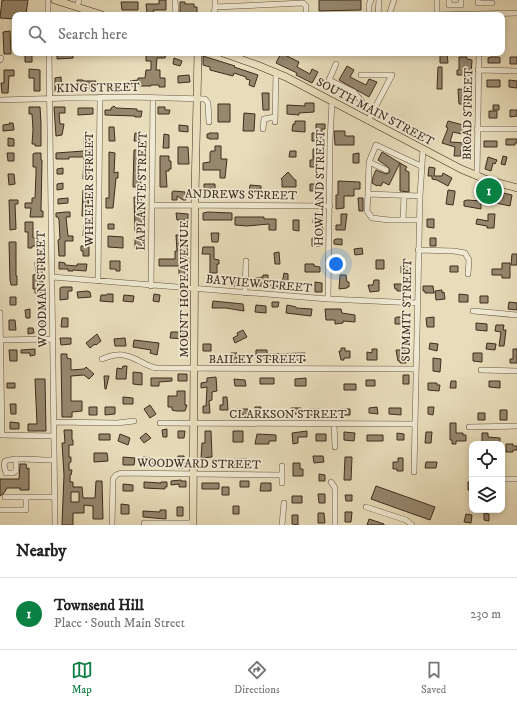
<!DOCTYPE html>
<html lang="en">
<head>
<meta charset="utf-8">
<style>
	body { margin:0; font-family:"IM FELL DW Pica",serif; background:#f6f6f6; color:#222 }
	.controls { position:absolute; right:12px; bottom:12px; display:grid; overflow:hidden; border-radius:8px; box-shadow:0 2px 6px #0003 }
	.controls button { width:36px; height:36px; display:grid; place-items:center; padding:0; border:0; border-bottom:1px solid #e0e0e0; background:#fff; color:#222; font:20px sans-serif }
	.you { position:absolute; left:336px; top:264px; width:14px; height:14px; margin:-10px; border:3px solid #fff; border-radius:50%; background:#1a73e8; box-shadow:0 0 0 6px #1a73e833 }
	.badge { display:grid; place-items:center; width:26px; height:26px; border-radius:50%; background:#0b8043; color:#fff; font-size:13px; font-weight:700 }
	.pin { position:absolute; translate:-50% -50%; border:2px solid #fff; box-shadow:0 1px 4px #0006 }
	.list { margin:0; padding:0; list-style:none }
	h2 { display:flex; justify-content:space-between; align-items:center; height:52px; margin:0; padding:0 16px; font-size:17px }
	h2 small { font-size:13px; font-weight:400; color:#767676 }
	.list li { display:grid; grid-template-columns:26px 1fr auto; gap:12px; align-items:center; box-sizing:border-box; height:72px; padding:0 16px; border-top:1px solid #e0e0e0 }
	.list b { display:block; font-size:15px; white-space:nowrap }
	.list p { margin:0; font-size:13px; white-space:nowrap; color:#767676 }
	.list em { font-size:13px; font-style:normal; color:#767676 }
	.icon { flex:none; width:22px; height:22px; fill:none; stroke:currentColor; stroke-width:2; stroke-linecap:round; stroke-linejoin:round }
	.map { position:relative; flex:none; width:517px; height:525px; overflow:hidden }
	.search { position:absolute; background:#fff; box-shadow:0 2px 6px #0003; left:12px; right:12px; top:12px; height:44px; display:flex; align-items:center; gap:10px; box-sizing:border-box; padding:0 14px; border-radius:8px; color:#767676; font-size:15px }
	.sheet { height:124px; background:#fff }
	nav { display:flex; justify-content:space-around; align-items:center; box-sizing:border-box; height:56px; border-top:1px solid #e0e0e0; background:#fff; font-size:11px; color:#767676 }
	nav a { display:grid; justify-items:center; gap:2px }
	nav .on { color:#0b8043 }
	.map>svg:first-child { display:block }
	.building { fill:#96886f; stroke:#3e2c1d; fill-rule:evenodd }
	.lines { fill:none; stroke-linecap:round; stroke-linejoin:round }
	.minor-casing { stroke:#685844; stroke-width:6 }
	.major-casing { stroke:#3e2c1d; stroke-width:8 }
	.minor { stroke:#f0e9d3; stroke-width:5 }
	.major { stroke:#e8ddbb; stroke-width:7 }
	.labels { text-anchor:middle; dominant-baseline:central; stroke-width:3.5; stroke-linejoin:round; paint-order:stroke }
	.street-label { font-size:12px; fill:#3e2c1d; stroke:#f0e9d3 }
</style>
</head>
<body>
<div class="map">
<svg width="517" height="525" viewBox="0 0 517 525">
	<rect width="100%" height="100%" fill="#e8ddbb"/>
	<filter id="stains"><feTurbulence type="fractalNoise" baseFrequency=".005" numOctaves="4"/><feColorMatrix values="0 0 0 0 .2 0 0 0 0 .09 0 0 0 0 .02 0 0 0 .5 -.17"/></filter>
	<radialGradient id="worn" r=".72"><stop offset=".6" stop-color="#630" stop-opacity="0"/><stop offset="1" stop-color="#630" stop-opacity=".3"/></radialGradient>
	<!-- building -->
	<path class="building" d="M2,0H28L26,15H15V19L0,18Z
		M159,0H166V10H153L154,12L152,13H147L146,4H159Z
		M319,0H361V10L319,11Z
		M121,2H138V10H122Z
		M180,2H185V4H194V7H197V13H180Z
		M10,31L11,54H4L3,32Z
		M57,53H73V58L57,59Z
		M146,53H166L165,58H157L156,70H160V78H165V87H159V85H151V86H130V81L138,80V78H145L146,70H151V61H146Z
		M281,53L299,62L297,67L310,74L312,69L318,72L312,83L296,75L297,73L276,63Z
		M440,53H447L448,63H440Z
		M32,54V62H25V55Z
		M203,56L235,66L234,67L258,75L254,87L249,85L250,80L246,79V77L234,73L233,76L210,70V67L203,65Z
		M459,57H467V59L472,60L471,75H457V70H459Z
		M491,57H499L500,58V63H488V58Z
		M510,57H517V64H510Z
		M174,58L182,61L180,66L173,64Z
		M347,66L354,70L350,77L366,85L369,79L377,82L369,97L339,80Z
		M438,67H442V89H437Z
		M29,69L40,70V91H34V78H29Z
		M4,70H14V76H9L8,93H2L1,83H4Z
		M189,75L190,82L178,83V76Z
		M61,77L62,92H55V78Z
		M77,80H83V81H96V88L77,89Z
		M487,80H500V87H487Z
		M509,80L517,81V88L509,87Z
		M108,83H116V89H108Z
		M458,89L471,90V98H472L471,104H459Z
		M262,93H269V110H263Z
		M305,103H314V112L299,113V115L287,114V105L305,106Z
		M218,104H230V122H218Z
		M493,105H499V110H493Z
		M114,106L116,108L137,109V111H142L141,117H135V116L105,115V110H111V108Z
		M29,107H40L41,123V146H35V144H32L33,130L32,114H29Z
		M54,107H65V113H59L60,124H64L62,135L56,136Z
		M158,107H165V110H170L169,114H158Z
		M78,108H93V114L78,115Z
		M510,110H517V116L510,117Z
		M489,111H497V118H489Z
		M244,113L255,114L254,131H243Z
		M295,121H305V132L292,131L293,124H295Z
		M448,121L463,125L462,128H463L462,134L453,132L450,142L466,143V135H470V149L461,150V156H454L455,147L442,143L448,128L446,127Z
		M9,123H13L14,130L3,131V125L10,124Z
		M316,124H325V129H322V141H312V133H316Z
		M179,125L188,126V132L179,131Z
		M109,127H114L115,141H109Z
		M334,131H345V136H354V145H335Z
		M135,133H141V141H134Z
		M209,133H218V139H209V138H207V134H209Z
		M164,134L169,135V148H163Z
		M84,136H89L90,139L89,179H83L84,157H69V159H56V153L84,151Z
		M8,138L14,139V146H8Z
		M506,139H517V143H515V145H506Z
		M484,141H497V147H484Z
		M215,146H221V159H227L225,178H220V170H203V163L210,162V153L211,151H215Z
		M178,147H188L189,164H178Z
		M313,149H322V152H323V156L318,157V167H310V160H313Z
		M134,150H142L140,170L141,187H133Z
		M290,151H296V157H289Z
		M109,152L115,153L114,173L118,172V178H116L113,208H106V198H109Z
		M382,152L400,163L389,185L383,182L381,186L378,185L377,186L372,183L373,177L376,170L386,174L389,173L390,170L388,167L378,160Z
		M7,153H14V161H8Z
		M35,153H41V160H42L41,211H43V217H30L31,208H25V203H32V198H35L36,173V167H33V154Z
		M359,153V163H353V154Z
		M160,156H169V161H171V169H169V171H166L167,187H160Z
		M503,156L507,157L505,165L501,164Z
		M488,157L497,160L495,164L493,163L491,171L485,169Z
		M400,163L407,167L405,170L409,172V192L400,191Z
		M429,167L435,168L434,176H442L443,173L452,178L448,186L437,180L432,179V176H428Z
		M63,168V174H57V169Z
		M288,172L295,180H296V187H282V180L281,179Z
		M8,174H14L15,184L9,185Z
		M338,181L360,182V189H354V196H344V208L336,209V195H338Z
		M63,183V189L57,190V184Z
		M204,184H215V190H204Z
		M310,184H323L322,200H315V191H310Z
		M250,185L261,186V191H265V197L260,196V194L249,193Z
		M483,187L487,188L485,196L481,195Z
		M83,190H90L88,207H90L89,216H82Z
		M448,190L455,191V193L453,205L446,204Z
		M174,191L185,192L186,200H183L177,196V200H172V192Z
		M231,191H241V197H231Z
		M503,193L512,195L510,206L491,202L492,195L503,198Z
		M134,197H141L142,231H135Z
		M68,198V203L58,204V199Z
		M358,198H363V211H359Z
		M9,200H18V204H15L16,229L10,230Z
		M467,200L481,201V209L464,206V201Z
		M66,212H70V217H66L68,236H73V241H65V256H59L58,240L60,239L59,220L58,217H56V213Z
		M208,212L232,213V220H203V213Z
		M176,213L188,214V220H177Z
		M314,213L323,214L322,228H323V246H312V238H315L316,223H313Z
		M341,214H347L345,230H336V225H341Z
		M488,214H495L494,228H487V226L476,224L477,219L488,221Z
		M235,217H264V219H276V230H269V224L247,226L235,225Z
		M427,219H434V228L427,227Z
		M293,220H299V231L293,230Z
		M25,222H33V238H39V246H32V248H28V232H25Z
		M84,224H88L89,236H83Z
		M108,224H114V229H108Z
		M211,233H219L218,242H212Z
		M176,235H186V251H188L189,263L185,264V276H179V266H159V259H175V251H177Z
		M108,236L123,237V248L108,247Z
		M135,238H142L141,249H135Z
		M430,238H436V246H430Z
		M336,239H342V245L334,244V240Z
		M9,242H16V276H17V285H11L10,280Z
		M81,246H89V256H83V251H81Z
		M203,247H214V259L219,260V264H217V273H210V254H202Z
		M362,248L363,254L355,255L354,249Z
		M279,252L280,264H275L274,253Z
		M512,254H517V265H511Z
		M376,260H384V269H376Z
		M110,261H120V271H116V269H110Z
		M35,262H42L43,289H42V293H35V289H33V275L36,274Z
		M59,262L65,263V265L77,266V264H87L86,271L73,270V271H68V269H59Z
		M502,263H510V278H502V275H492V269H502Z
		M305,264H314V266L320,267V272H305Z
		M401,266H407V273H401Z
		M450,266H458V272H450Z
		M284,273L288,274V288L264,286H252V280H255V278L263,277V275H268V282L282,283Z
		M340,275H346L347,282H349V287H347V288L339,289Z
		M233,277H240V286H234Z
		M374,280H379V291L370,292L368,285H373Z
		M315,282L322,283V292H315Z
		M394,284H402V286L406,285V291H397V289H395Z
		M423,286H433L434,293H425V291H423Z
		M62,287H72V291H68V299L60,300V288Z
		M442,290V293L444,292L445,299L436,300L435,291Z
		M87,291L90,292L91,297L78,298L77,292Z
		M107,294H113V302L100,301L101,295H107Z
		M154,294L160,295L159,302L153,301Z
		M459,294L468,295V302H459Z
		M124,295L134,296L133,302L123,301Z
		M480,296H488V303H480Z
		M10,297H16V305H10Z
		M179,298H186V304H179Z
		M213,301L243,304L244,311L226,308H212Z
		M272,302H279L278,307H272Z
		M509,302L517,303V310L508,309Z
		M256,305L266,306V313L255,312Z
		M287,305L292,306L296,307V308L312,309L311,316L286,313Z
		M30,309V318H26L25,310Z
		M325,309H341L342,313L355,315V322L343,321V323L335,324V320H326Z
		M38,310H45L46,323L41,324Z
		M397,317H404V324H395V318Z
		M434,317V327H427L426,318Z
		M62,318H68V327H61Z
		M9,320H15L16,330H9Z
		M476,323L487,324V331L476,330Z
		M496,325H504L503,330H506L504,346H499L501,332L495,331Z
		M28,328H33L34,333L28,334Z
		M243,330L247,337L235,343L233,338L238,335L237,333Z
		M171,332H188V338H186V339L170,338Z
		M97,334L101,341L96,345L95,344L90,348L86,343Z
		M60,338H71V344L61,345Z
		M125,338L126,346H115L114,339Z
		M134,340L159,343L157,355L150,353L151,350L133,347Z
		M430,343L438,344L437,351L429,349Z
		M487,343L496,344L495,350L486,349Z
		M203,344H211V351H203Z
		M341,348H345V351H350V358H344V360H341L339,351H341Z
		M35,349V355L30,356V353H21V350Z
		M372,349H377V360H367V352L372,353Z
		M513,349H517V363H510V359H513Z
		M9,350H17V361H10Z
		M256,350H267V354L305,353V361L264,359V357H256Z
		M396,350H405L406,363H400V361H398Z
		M231,353H237V364H232Z
		M473,353H482V362L473,361Z
		M61,354H67V358L71,359V370L84,369L86,367L94,374L89,379L84,375L71,376V401H82V411L72,412V417H62Z
		M433,358L441,359L440,372L433,371Z
		M123,366H127L126,379H116L117,368L122,369Z
		M133,372L142,373V385L133,384Z
		M178,374H187V381H178Z
		M403,375H409V384H403Z
		M104,376H109L106,389H105Z
		M216,377L217,391L212,392V400L209,401L210,413H203V406H206L207,387L201,388V383L207,382V378Z
		M151,378H172V381L159,382V386H151Z
		M260,378H274V384H260Z
		M306,378V386H295V379Z
		M35,379H45L46,431H28V424H37Z
		M234,379L245,380L246,386H235Z
		M366,380H375V386H366Z
		M451,381H456V388H450Z
		M489,381H500V388L489,387Z
		M7,383H15V388H7Z
		M428,383H437V385H440L439,391L428,390Z
		M344,384H356V390H344Z
		M177,391H185V405H187L185,411H176L172,410V407H168V396H177Z
		M123,397L133,398V404H123Z
		M223,397H227L228,410H220V405H223Z
		M10,404H16V414H11Z
		M150,405L156,414L150,418L144,409Z
		M89,407H97V415H89Z
		M105,407H115V414L105,415Z
		M255,407H261V413H255Z
		M377,407L378,414L369,413V408Z
		M428,407H434L433,415L428,414Z
		M291,408H301V414H291Z
		M389,408H401V415L389,414Z
		M237,409H248L247,415L237,414Z
		M309,409H319V415H309Z
		M340,409H350V415H340Z
		M500,410H507V420H500Z
		M478,413H485V420H478Z
		M10,422L19,423V429H10Z
		M450,423H456V433H463V435H466V441H456V444H452V440H450Z
		M167,429V437H163L162,430Z
		M64,430H72V440H73V445H69V457H71V462L69,463V470H72L71,475H70V482H73V487H82L83,498H95L96,481H102L103,519H93V506L84,505V513H73V525H62L64,475L62,443H65ZM71,492H79V502H71Z
		M178,431H185L184,438H178Z
		M205,431H211L212,457L201,458L202,443H205Z
		M233,431H243V442H233Z
		M307,431V437H298V443L293,444L292,433Z
		M344,432L355,433L354,441L344,440Z
		M426,432H432L431,443H425Z
		M146,433L151,438L144,443L140,438Z
		M397,433L404,434V440H397Z
		M482,433H488V437L500,438V444H482Z
		M99,434H110V440H99Z
		M120,434L130,438L128,445L118,441Z
		M257,434L276,435V441H269V444H255Z
		M316,434H326V441H316Z
		M367,435H383V441H367Z
		M506,444H513V446H517V450H513V452H506Z
		M94,453H107L108,461L94,462Z
		M178,456H184V468H178Z
		M313,456H323L324,462L314,463Z
		M123,457L135,458L134,465H123Z
		M143,457L154,458V465H143Z
		M345,457H352L351,480H344Z
		M398,458H403V471H397V469H393V462H398Z
		M234,459H247L248,466H234Z
		M426,462H437L436,468H425Z
		M293,463H300V469H303V476H293Z
		M20,464H26L27,469L29,468V490H20V488H7L4,493L0,496V479H19Z
		M319,474L325,475V481H319Z
		M181,480V481H186V487H179V484L171,485V481Z
		M240,481H249V487H240Z
		M144,482L161,483V482H167V487H165V489L144,488Z
		M468,482H472V490H468Z
		M202,483H219V489H202Z
		M261,483H271V491H260Z
		M123,484L133,485V491H123Z
		M376,486L435,507L430,520L371,499Z
		M222,487H229V495H222Z
		M318,494H325V503H319Z
		M345,495H352V501H346Z
		M292,496H302V503H292Z
		M121,504L129,505V514H121Z
		M233,506H239V514H233Z
		M177,507H183V516H177Z
		M160,510H166V519L143,517V511L160,512Z
		M345,512H352L351,522H345Z
		M318,513H324L325,523H318Z
		M484,513L489,514V521L484,520Z
		M466,514L472,515L471,523L464,522Z
		M292,515H298V525L292,524Z
		M369,519L384,524V525H367Z"/>
	<g class="lines">
		<!-- minor casing -->
		<g class="minor-casing">
			<path id="minor" d="M48,0V15
				M175,0L176,15
				M449,0V5H461V0
				M478,0V3H492
				M77,7L79,0
				M215,7V0
				M214,15L215,7L303,3L306,6V15
				M369,15V5L371,0
				M378,15L379,0
				M389,15L394,0
				M434,15L517,13
				M437,15V0
				M49,53L55,525
				M0,60L1,58
				M336,64L329,80L354,92L372,114
				M478,70L517,71
				M361,75H392L368,121
				M0,100L68,98L131,97L205,99L208,103L209,122
				M275,122L276,72
				M263,129L264,119L275,117
				M477,129H517
				M369,162L386,170
				M477,176L479,53
				M368,194L367,211L372,218L389,220H419
				M420,196L368,194L369,162L376,145L421,166
				M153,205L330,206
				M403,220L404,195
				M418,250L454,251L465,253L469,260L468,274
				M52,277L328,299L417,303
				M98,281L100,97
				M151,286L153,98
				M245,293L246,261
				M328,299L330,141L332,101
				M473,311L517,315
				M0,313L2,435
				M0,340L53,339
				M102,359C110,356 118,353 127,356C137,358 145,366 156,368L416,369
				M481,370L517,371
				M54,422L117,423L134,421
				M160,423L415,424
				M334,424L335,447
				M469,427L517,426
				M1,435L54,436
				M16,459V471L13,473H6L4,465L5,461C20,456 39,461 54,460
				M414,472L420,196L423,149
				M502,479H517
				M331,482L335,488V525
				M282,483V466
				M5,497H55
				M366,507L406,520L412,525
				M0,510H26V497
				M144,523H193
				M112,525L113,479L116,475L121,473L282,475
				M282,525L284,503"/>
		</g>
		<!-- major casing -->
		<g class="major-casing">
			<path id="major" d="M55,0L102,15
				M223,53L257,65L286,77L461,169L485,179L517,188
				M193,525L195,194L198,53"/>
		</g>
		<!-- minor -->
		<use href="#minor" class="minor"/>
		<!-- major -->
		<use href="#major" class="major"/>
	</g>
	<g class="labels">
		<!-- street labels -->
		<g class="street-label">
			<text transform="translate(98 88) rotate(-1)">KING STREET</text>
			<text transform="translate(375 112) rotate(28)">SOUTH MAIN STREET</text>
			<text transform="translate(468 114) rotate(-89)">BROAD STREET</text>
			<text transform="translate(320 188) rotate(-89)">HOWLAND STREET</text>
			<text transform="translate(89 189) rotate(-90)">WHEELER STREET</text>
			<text transform="translate(142 191) rotate(-89)">LAPLANTE STREET</text>
			<text transform="translate(241 195) rotate(1)">ANDREWS STREET</text>
			<text transform="translate(259 284) rotate(5)">BAYVIEW STREET</text>
			<text transform="translate(42 289) rotate(-91)">WOODMAN STREET</text>
			<text transform="translate(184 289) rotate(-90)">MOUNT HOPE AVENUE</text>
			<text transform="translate(407 310) rotate(-89)">SUMMIT STREET</text>
			<text x="257" y="359">BAILEY STREET</text>
			<text x="288" y="414">CLARKSON STREET</text>
			<text transform="translate(199 464) rotate(1)">WOODWARD STREET</text>
		</g>
	</g>
	<rect width="100%" height="100%" filter="url(#stains)"/>
	<rect width="100%" height="100%" fill="url(#worn)"/>
</svg>
<div class="controls">
<button><svg class="icon" aria-label="locate" viewBox="0 0 24 24"><circle cx="12" cy="12" r="6"/><path d="M12 2v4M12 18v4M2 12h4M18 12h4"/></svg></button>
<button><svg class="icon" aria-label="layers" viewBox="0 0 24 24"><path d="M12 4l9 5-9 5-9-5zM3 14l9 5 9-5"/></svg></button>
</div>
<div class="you"></div>
<div class="pin badge" style="left:489px;top:191px">1</div>
<div class="search"><svg class="icon" aria-label="search" viewBox="0 0 24 24"><circle cx="10" cy="10" r="6"/><path d="M15 15l6 6"/></svg>Search here</div>
</div>
<section class="sheet">
<h2>Nearby<small></small></h2>
<ul class="list">
<li><span class="badge">1</span><div><b>Townsend Hill</b><p>Place · South Main Street</p></div><em>230 m</em></li>
</ul>
</section>
<nav>
<a class="on"><svg class="icon" aria-label="map" viewBox="0 0 24 24"><path d="M3 6l6-2 6 2 6-2v14l-6 2-6-2-6 2zM9 4v14M15 6v14"/></svg>Map</a>
<a><svg class="icon" aria-label="directions" viewBox="0 0 24 24"><path d="M12 3l9 9-9 9-9-9zM9 14v-3h6M13 9l2 2-2 2"/></svg>Directions</a>
<a><svg class="icon" aria-label="saved" viewBox="0 0 24 24"><path d="M7 4h10v16l-5-4-5 4z"/></svg>Saved</a>
</nav>
</body>
</html>
